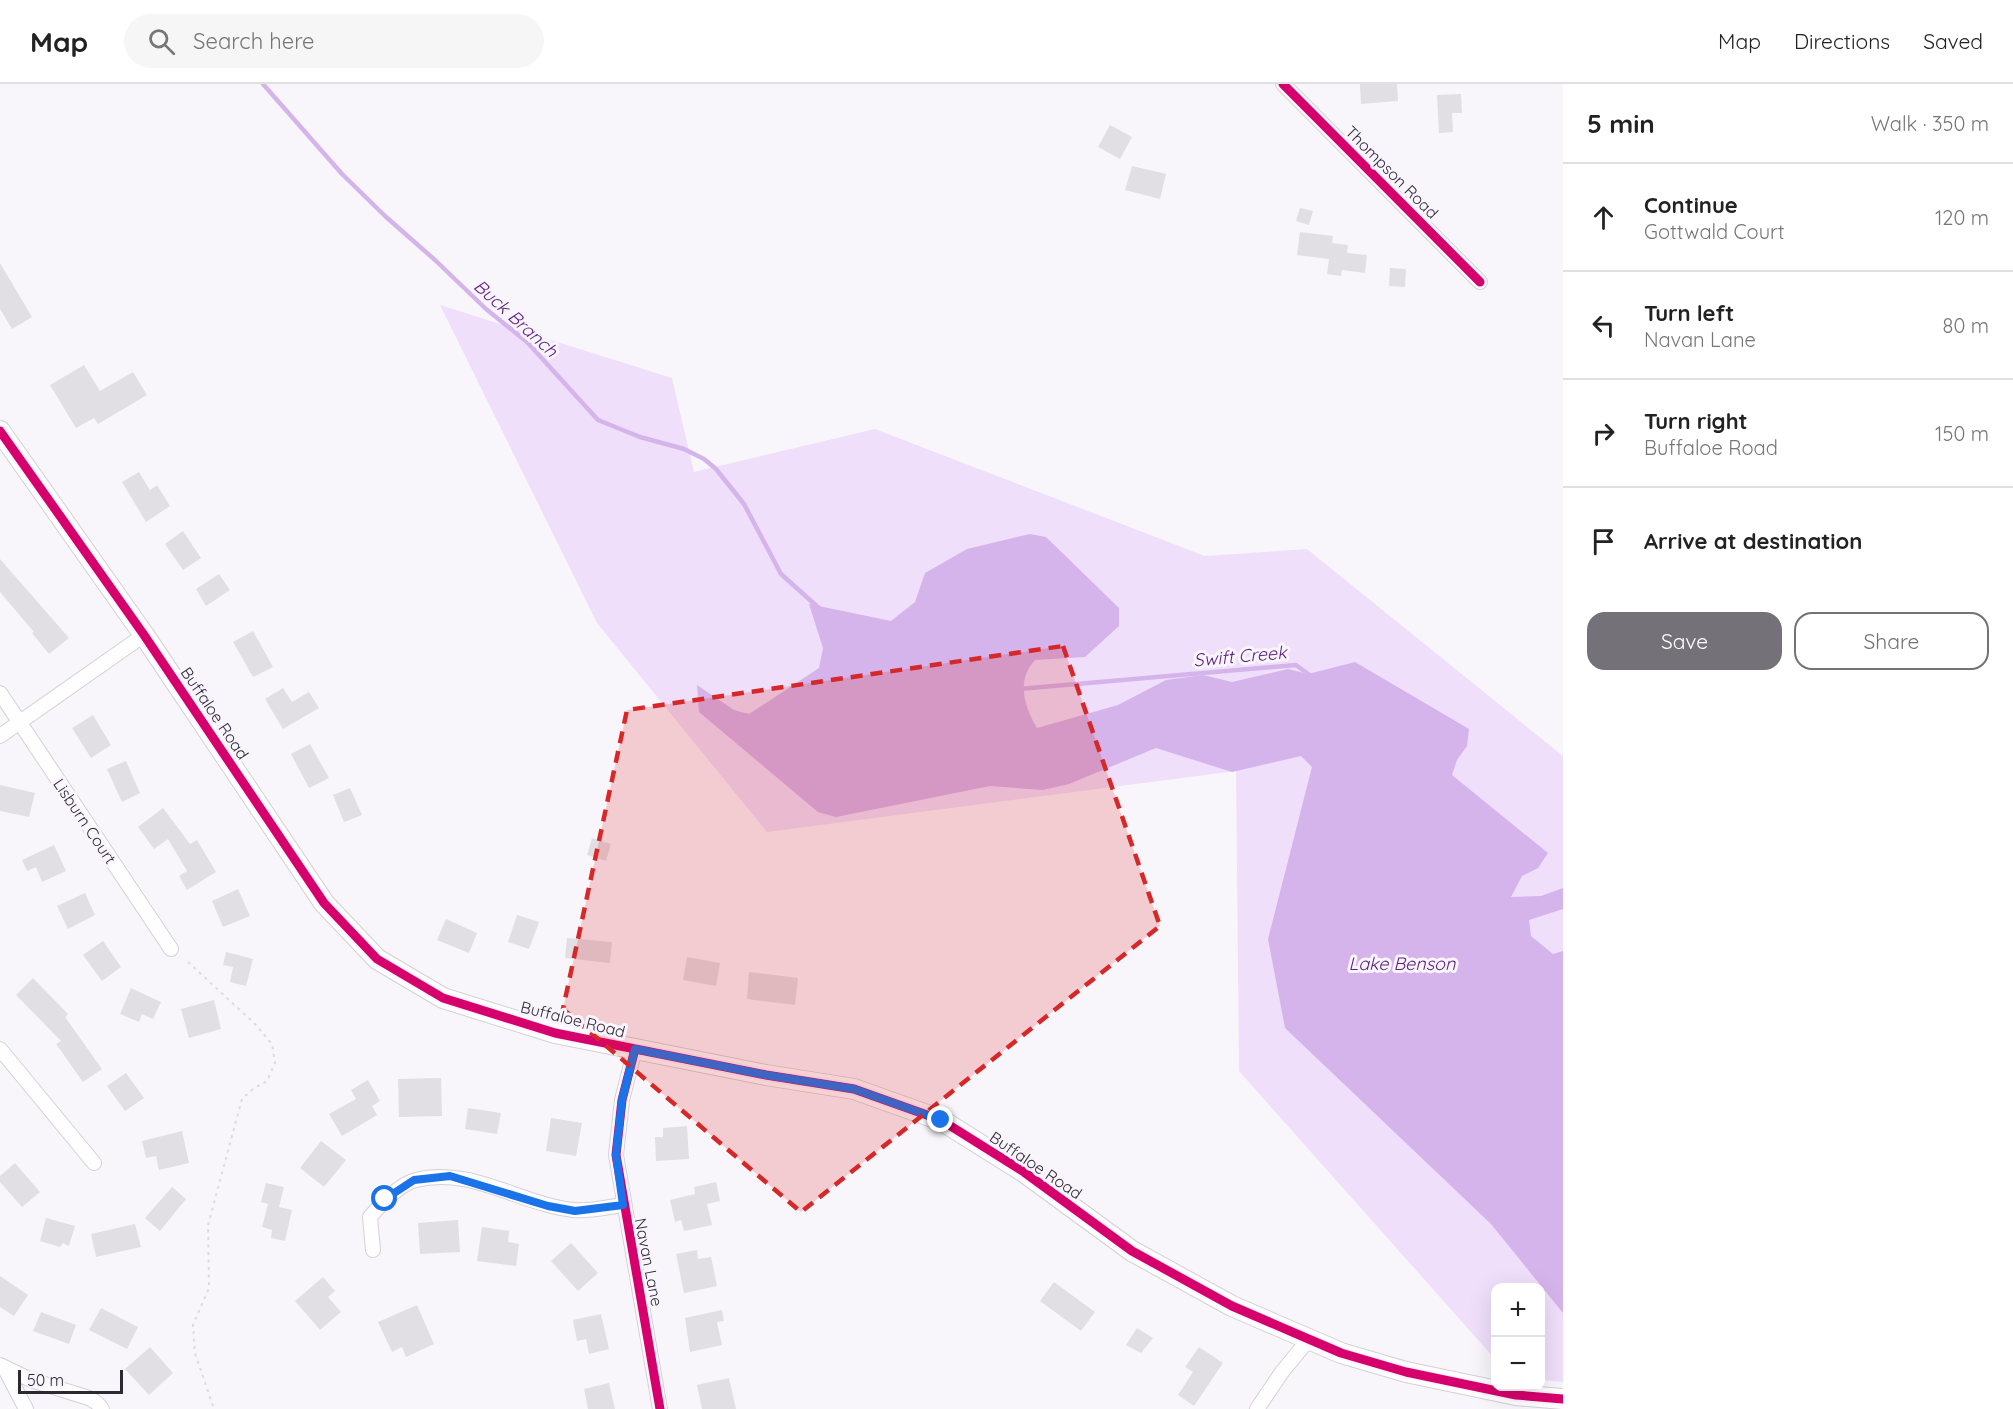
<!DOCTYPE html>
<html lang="en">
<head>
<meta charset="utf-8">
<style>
	body { margin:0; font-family:Quicksand,sans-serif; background:#f6f6f6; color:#222 }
	.controls { position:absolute; right:18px; bottom:18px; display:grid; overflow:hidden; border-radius:12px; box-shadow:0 6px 24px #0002 }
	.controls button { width:54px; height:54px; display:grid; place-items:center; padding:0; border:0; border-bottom:2px solid #e0e0e0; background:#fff; color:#222; font:30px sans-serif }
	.scale { position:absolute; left:18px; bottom:15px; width:105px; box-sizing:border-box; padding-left:6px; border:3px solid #2d2931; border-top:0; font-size:16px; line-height:21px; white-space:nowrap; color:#2d2931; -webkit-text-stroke:4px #f9f4fd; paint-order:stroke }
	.stop { position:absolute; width:18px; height:18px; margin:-14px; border:4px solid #1a73e8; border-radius:50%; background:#fff }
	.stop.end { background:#1a73e8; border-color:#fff; box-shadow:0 2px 6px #0008 }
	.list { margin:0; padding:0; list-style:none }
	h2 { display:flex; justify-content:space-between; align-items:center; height:78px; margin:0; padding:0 24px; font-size:26px }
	h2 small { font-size:20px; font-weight:400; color:#767676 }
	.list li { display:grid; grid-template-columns:39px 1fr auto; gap:18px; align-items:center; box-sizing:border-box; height:108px; padding:0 24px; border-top:2px solid #e0e0e0 }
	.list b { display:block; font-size:22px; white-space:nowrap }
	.list p { margin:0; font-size:20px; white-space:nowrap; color:#767676 }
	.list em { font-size:20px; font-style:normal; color:#767676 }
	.actions { display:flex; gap:12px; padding:18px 24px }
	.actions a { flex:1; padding:14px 0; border:2px solid #747178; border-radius:18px; text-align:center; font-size:21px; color:#747178 }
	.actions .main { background:#747178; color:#fff }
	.icon { flex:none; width:33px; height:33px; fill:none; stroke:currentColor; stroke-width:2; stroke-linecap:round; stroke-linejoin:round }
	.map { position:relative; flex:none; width:1563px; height:1325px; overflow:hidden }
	header { display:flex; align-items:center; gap:36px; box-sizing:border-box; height:84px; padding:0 30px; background:#fff; border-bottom:2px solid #e0e0e0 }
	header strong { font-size:28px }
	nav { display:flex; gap:33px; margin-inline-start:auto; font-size:21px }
	.search { width:420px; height:54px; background:#f6f6f6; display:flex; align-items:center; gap:15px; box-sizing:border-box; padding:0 21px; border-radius:33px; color:#767676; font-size:22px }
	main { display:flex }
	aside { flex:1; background:#fff }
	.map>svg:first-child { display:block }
	.green { fill:#efdffb }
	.water { fill:#d5b4ec }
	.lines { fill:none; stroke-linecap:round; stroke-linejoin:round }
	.stream { stroke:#d5b4ec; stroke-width:4.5 }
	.building { fill:#e1dee4 }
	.street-casing { stroke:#d4d0d6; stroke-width:16 }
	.secondary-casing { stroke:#d4d0d6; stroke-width:22 }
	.path { stroke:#dddcdd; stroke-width:2; stroke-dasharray:3 4.5; stroke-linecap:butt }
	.street { stroke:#fefefe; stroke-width:14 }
	.secondary { stroke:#fefefe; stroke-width:20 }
	.cycleway-casing { stroke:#f9f4fd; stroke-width:13 }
	.cycleway { stroke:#d6006c; stroke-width:9 }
	.route { stroke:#1a73e8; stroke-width:8 }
	.marked { fill:#d62828; fill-opacity:0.2; stroke:#d62828; stroke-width:4.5; stroke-dasharray:12 8; stroke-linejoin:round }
	.labels { text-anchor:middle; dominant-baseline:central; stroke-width:6; stroke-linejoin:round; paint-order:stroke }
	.street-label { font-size:16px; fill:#2d2931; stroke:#f9f4fd }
	.water-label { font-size:18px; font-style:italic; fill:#5d237f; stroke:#f9f4fd }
</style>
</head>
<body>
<header>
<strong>Map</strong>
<div class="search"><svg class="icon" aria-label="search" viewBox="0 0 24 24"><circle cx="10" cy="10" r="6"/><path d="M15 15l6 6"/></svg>Search here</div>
<nav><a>Map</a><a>Directions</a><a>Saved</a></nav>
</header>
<main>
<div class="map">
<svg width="1563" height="1325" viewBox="0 0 1563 1325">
	<rect width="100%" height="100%" fill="#f9f6fb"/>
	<!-- green -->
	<path class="green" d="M440,221L672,294L694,388L875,345L1205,472L1307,465L1563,672V1298L1541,1296L1540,1204H1496L1495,1275L1239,987L1236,687L767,748L597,539Z"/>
	<!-- water -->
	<path class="water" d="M1030,450L1046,453L1119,524V542L1085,573L1035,576C1016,597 1024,621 1037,644L1118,621L1166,596L1203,591L1232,598L1288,585L1308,590L1355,578L1469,645L1467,662L1457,676L1452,691L1548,769L1538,784L1522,792L1511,813L1541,812L1563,804V825L1529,836L1531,852L1553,870L1563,867V1229L1491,1140L1285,944L1268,855L1312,683L1301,672L1232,688L1156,664L1069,700L1043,706L990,702L836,733L818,728L699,628L697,601L734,626L749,630L819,584L823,564L809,520L891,537L915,518L925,489L967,465Z"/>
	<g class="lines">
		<!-- stream -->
		<path class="stream" d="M263,0L342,90L385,132L435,176L486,225L527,258L598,336L640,353L684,365L704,375L716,385L744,420L781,490L820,525
			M1019,605L1296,581L1312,593"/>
	</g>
	<!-- building -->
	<path class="building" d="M1360,0H1397L1398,17L1361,20Z
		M1461,10L1462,29H1452L1453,48L1439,49L1437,11Z
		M1110,41L1132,53L1120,75L1098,63Z
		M1132,82L1166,90L1160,115L1125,106Z
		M1300,124L1313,127L1309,141L1296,137Z
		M1300,148L1333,152L1332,159L1348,161L1347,169L1367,171L1365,189L1342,186L1341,192L1327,190L1329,175L1297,171Z
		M0,179L32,233L12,245L0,225Z
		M1390,184L1406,185L1405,203L1389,202Z
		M84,281L100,307L133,288L147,311L98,340L94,334L76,344L50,301Z
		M139,388L150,406L157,401L170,422L146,438L122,398Z
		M183,447L201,474L183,486L165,460Z
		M0,475L69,554L49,570L32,549L34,548L0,508Z
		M219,490L230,506L206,522L196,505Z
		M253,547L273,583L253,593L233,558Z
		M283,604L292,618L309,608L319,624L283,645L265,615Z
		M93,631L111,661L91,674L72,644Z
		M310,660L329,694L309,704L291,670Z
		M126,677L140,709L122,718L107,685Z
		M0,701L35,709L29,733L0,727Z
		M350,704L362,731L344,738L333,711Z
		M163,724L190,760L197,756L216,788L187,806L179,792L187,787L168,755L154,765L138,743Z
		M592,754L611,760L606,777L587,771Z
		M54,761L66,787L42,798L36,783L27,787L22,776Z
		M238,805L250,832L223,843L212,817Z
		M85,809L95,831L68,845L57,822Z
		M517,831L539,838L529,865L508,858Z
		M446,835L477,849L469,869L437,856Z
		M567,854L612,858L610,879L565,874Z
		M103,857L121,883L102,897L83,871Z
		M226,868L253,875L246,902L230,898L233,883L223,881Z
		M687,873L720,879L716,902L683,896Z
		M749,888L798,894L795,921L747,915Z
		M33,894L68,930L65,933L102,985L83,998L56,960L61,957L16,911Z
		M131,904L161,918L153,935L142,930L139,938L120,930Z
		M214,916L221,945L189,954L181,925Z
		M126,989L144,1014L125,1027L107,1002Z
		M441,994L442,1032L399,1033L398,995Z
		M368,996L380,1017L372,1022L377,1031L342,1052L329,1030L356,1015L351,1006Z
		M468,1024L501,1029L497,1050L465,1045Z
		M551,1034L582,1039L576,1072L546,1067Z
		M687,1042L689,1075L656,1077L655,1053H663V1044Z
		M182,1047L189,1079L159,1086L156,1072L146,1074L142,1057Z
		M321,1057L346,1076L324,1103L300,1084Z
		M15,1079L40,1108L22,1123L0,1098V1092Z
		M716,1098L720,1117L707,1120L712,1141L684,1147L681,1136L675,1138L670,1116L695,1110L694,1103Z
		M266,1099L284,1103L279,1123L292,1126L285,1157L271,1154L272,1146L262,1143L268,1120L261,1118Z
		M172,1103L186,1115L160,1147L145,1134Z
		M46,1134L75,1142L69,1162L63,1159L60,1163L40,1157Z
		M458,1136L460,1168L420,1170L418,1139Z
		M135,1140L141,1163L96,1173L91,1150Z
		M482,1143L509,1147L508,1158L519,1160L516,1182L477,1177Z
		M571,1159L598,1189L578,1207L551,1177Z
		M697,1166L698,1175L711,1173L717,1202L684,1209L676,1170Z
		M0,1192L28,1211L14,1232L0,1223Z
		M323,1193L335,1207L328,1213L341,1228L320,1246L295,1217Z
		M1054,1198L1095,1228L1081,1247L1040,1217Z
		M417,1221L434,1260L406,1273L402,1263L392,1268L378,1238Z
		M101,1224L138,1243L127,1265L89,1246Z
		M722,1226L724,1237L717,1238L722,1261L690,1268L685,1234Z
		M41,1228L76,1241L69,1260L33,1247Z
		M601,1230L609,1265L589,1270L586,1255L577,1257L573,1236Z
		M1137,1244L1153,1254L1141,1269L1126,1261Z
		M150,1263L173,1289L149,1311L125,1285Z
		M1199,1263L1223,1279L1194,1322L1178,1311L1193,1288L1185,1283Z
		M729,1294L736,1325H702L697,1301Z
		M609,1299L615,1325H588L584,1305Z"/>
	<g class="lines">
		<!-- street casing -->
		<g class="street-casing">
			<path id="street" d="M1283,0L1480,198
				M0,609L171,865
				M0,652L144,551
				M0,965L94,1079
				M635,965L622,1016L616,1071L660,1325
				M373,1166L370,1133C381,1120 399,1100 416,1096C470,1082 520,1120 573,1126C589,1128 607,1123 623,1121
				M0,1281L31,1296L89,1314L97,1319L102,1325
				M5,1285L26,1325
				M1257,1325L1282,1288L1309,1255"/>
		</g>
		<!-- secondary casing -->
		<g class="secondary-casing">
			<path id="secondary" d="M0,347L144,551L324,819L377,875L443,914L555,949L766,991L854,1005L941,1036L1024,1088L1132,1167L1232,1222L1341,1269L1406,1288L1516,1311L1563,1315"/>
		</g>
		<!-- path -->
		<path class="path" d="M188,878L255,940L272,960L275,979L267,997L253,1005L242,1015L208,1141L209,1204L193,1241L195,1269L214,1325"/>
		<!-- street -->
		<use href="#street" class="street"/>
		<!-- secondary -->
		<use href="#secondary" class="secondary"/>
		<!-- cycleway casing -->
		<g class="cycleway-casing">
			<path id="cycleway" d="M1283,0L1480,198
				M0,347L144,551L324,819L377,875L443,914L555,949L766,991L854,1005L941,1036L1024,1088L1132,1167L1232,1222L1341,1269L1406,1288L1516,1311L1563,1315
				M635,965L622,1016L616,1071L660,1325"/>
		</g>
		<!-- cycleway -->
		<use href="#cycleway" class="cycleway"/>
	</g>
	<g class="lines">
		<!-- route -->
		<path class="route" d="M385,1115L414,1096L450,1092L548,1122L575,1127L623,1121L616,1071L622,1016L635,965L766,991L854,1005L941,1036"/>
	</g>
	<!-- marked area -->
	<path class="marked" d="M1063,562L1160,842L801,1128L563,925L627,626Z"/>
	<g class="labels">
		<!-- street labels -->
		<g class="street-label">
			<text transform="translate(1392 88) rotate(45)">Thompson Road</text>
			<text transform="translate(215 629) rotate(56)">Buffaloe Road</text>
			<text transform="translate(85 737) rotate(56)">Lisburn Court</text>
			<text transform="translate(573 935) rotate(14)">Buffaloe Road</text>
			<text transform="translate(1036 1081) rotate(34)">Buffaloe Road</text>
			<text transform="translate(649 1178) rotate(79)">Navan Lane</text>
		</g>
		<!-- water labels -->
		<g class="water-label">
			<text transform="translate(516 234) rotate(42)">Buck Branch</text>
			<text transform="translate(1240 572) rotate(-5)">Swift Creek</text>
			<text x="1402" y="879">Lake Benson</text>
		</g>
	</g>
</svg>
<div class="controls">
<button>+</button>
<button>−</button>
</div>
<div class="scale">50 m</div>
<div class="stop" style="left:385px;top:1115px"></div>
<div class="stop end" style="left:941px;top:1036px"></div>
</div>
<aside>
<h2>5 min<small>Walk · 350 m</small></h2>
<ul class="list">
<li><svg class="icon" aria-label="ahead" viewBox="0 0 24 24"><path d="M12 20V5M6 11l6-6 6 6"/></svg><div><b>Continue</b><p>Gottwald Court</p></div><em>120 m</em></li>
<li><svg class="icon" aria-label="left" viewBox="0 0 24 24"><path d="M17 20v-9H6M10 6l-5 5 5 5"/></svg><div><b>Turn left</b><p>Navan Lane</p></div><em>80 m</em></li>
<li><svg class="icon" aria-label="right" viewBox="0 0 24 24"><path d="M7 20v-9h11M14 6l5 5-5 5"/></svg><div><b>Turn right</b><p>Buffaloe Road</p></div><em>150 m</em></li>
<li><svg class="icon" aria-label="arrive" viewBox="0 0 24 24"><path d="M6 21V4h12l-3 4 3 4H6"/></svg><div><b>Arrive at destination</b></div></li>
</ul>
<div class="actions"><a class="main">Save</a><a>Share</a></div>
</aside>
</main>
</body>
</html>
